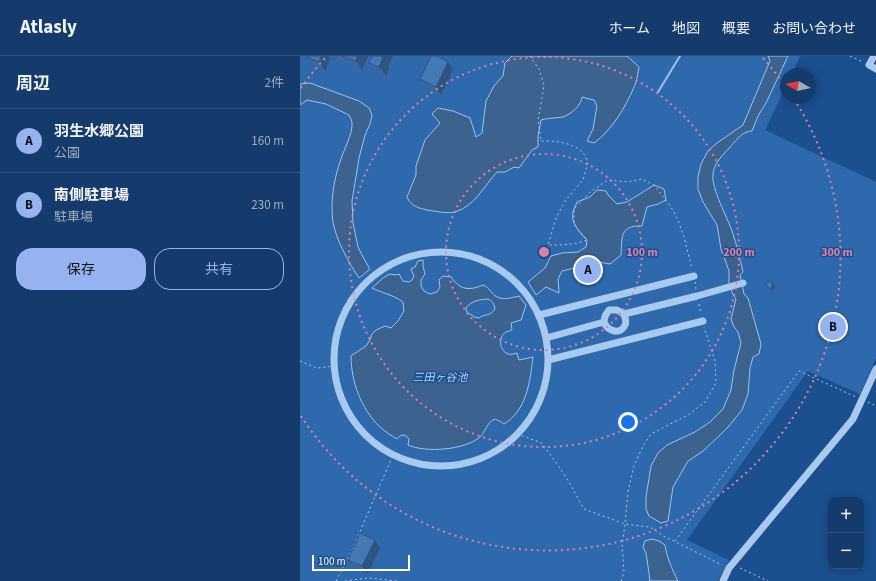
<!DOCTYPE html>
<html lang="ja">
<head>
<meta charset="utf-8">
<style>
	body { margin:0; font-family:"Source Sans 3","Noto Sans JP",sans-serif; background:#1d4271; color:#f1f3f6 }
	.controls { position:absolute; right:12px; bottom:12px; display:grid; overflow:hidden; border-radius:8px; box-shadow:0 2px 10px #0003 }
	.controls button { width:36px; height:36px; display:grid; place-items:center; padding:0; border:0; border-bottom:1px solid #33557e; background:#143b6b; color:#f1f3f6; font:20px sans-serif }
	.compass { position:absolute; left:480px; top:12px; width:36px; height:36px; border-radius:50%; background:#143b6b; box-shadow:0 2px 10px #0003; rotate:279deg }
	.scale { position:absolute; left:12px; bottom:10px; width:98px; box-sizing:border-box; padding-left:4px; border:2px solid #fff; border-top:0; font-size:11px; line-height:14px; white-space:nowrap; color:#fff; -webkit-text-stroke:3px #1b4f8f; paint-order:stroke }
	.you { position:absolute; left:328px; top:366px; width:14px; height:14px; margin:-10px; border:3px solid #fff; border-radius:50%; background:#1a73e8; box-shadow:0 0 0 6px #1a73e833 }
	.badge { display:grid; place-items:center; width:26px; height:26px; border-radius:50%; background:#95b2f1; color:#111; font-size:13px; font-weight:700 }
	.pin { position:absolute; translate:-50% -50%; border:2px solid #fff; box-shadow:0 1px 4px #0006 }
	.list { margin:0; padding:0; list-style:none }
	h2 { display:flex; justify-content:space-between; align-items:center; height:52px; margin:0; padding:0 16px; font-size:17px }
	h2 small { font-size:13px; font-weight:400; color:#9dadc1 }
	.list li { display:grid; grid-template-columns:26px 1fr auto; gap:12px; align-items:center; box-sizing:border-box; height:64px; padding:0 16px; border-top:1px solid #33557e }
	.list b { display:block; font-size:15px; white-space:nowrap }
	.list p { margin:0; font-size:13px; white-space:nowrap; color:#9dadc1 }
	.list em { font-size:13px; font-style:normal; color:#9dadc1 }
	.actions { display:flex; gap:8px; padding:12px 16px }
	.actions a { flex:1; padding:9px 0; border:1px solid #95b2f1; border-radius:16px; text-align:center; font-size:14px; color:#95b2f1 }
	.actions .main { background:#95b2f1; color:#111 }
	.map { position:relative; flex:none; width:576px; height:525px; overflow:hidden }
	header { display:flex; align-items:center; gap:24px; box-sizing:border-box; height:56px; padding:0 20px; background:#143b6b; border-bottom:1px solid #33557e }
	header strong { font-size:19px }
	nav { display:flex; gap:22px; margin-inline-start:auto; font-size:14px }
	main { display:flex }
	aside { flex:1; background:#143b6b }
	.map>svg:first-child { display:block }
	.green { fill:#2e69ad }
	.water { fill:#3c6290; stroke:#9cc4f0; fill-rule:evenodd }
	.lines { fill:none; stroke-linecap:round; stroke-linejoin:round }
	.stream { stroke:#9cc4f0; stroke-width:2 }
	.path { stroke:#a9c9ee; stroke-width:1; stroke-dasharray:2 3; stroke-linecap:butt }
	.minor { stroke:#a9c9ee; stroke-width:7 }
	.wall { fill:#3a679d }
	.shaded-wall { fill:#305480 }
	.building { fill:#4478b7; stroke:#305480 }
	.ring { fill:none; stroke:#dd80a5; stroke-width:2; stroke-dasharray:2 4 }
	.labels { text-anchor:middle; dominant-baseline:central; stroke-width:3; stroke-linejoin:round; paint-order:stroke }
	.water-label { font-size:11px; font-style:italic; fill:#b5d3f5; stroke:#1b4f8f }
	.centre { fill:#dd80a5; stroke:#1b4f8f; stroke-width:2 }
	.ring-label { font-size:12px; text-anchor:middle; font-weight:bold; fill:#dd80a5; stroke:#1b4f8f; stroke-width:3; stroke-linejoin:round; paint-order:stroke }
</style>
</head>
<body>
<header>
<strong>Atlasly</strong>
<nav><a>ホーム</a><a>地図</a><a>概要</a><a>お問い合わせ</a></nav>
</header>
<main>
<aside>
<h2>周辺<small>2件</small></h2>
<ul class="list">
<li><span class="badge">A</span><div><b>羽生水郷公園</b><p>公園</p></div><em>160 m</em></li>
<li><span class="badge">B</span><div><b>南側駐車場</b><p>駐車場</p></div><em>230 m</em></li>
</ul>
<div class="actions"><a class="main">保存</a><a>共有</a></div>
</aside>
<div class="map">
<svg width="576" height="525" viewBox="0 0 576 525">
	<rect width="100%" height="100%" fill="#1b4f8f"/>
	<!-- green -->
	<path class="green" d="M0,0H500L492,18H486V30L465,74L576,126V302L560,338L508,315L387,484L429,504L418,525H0Z"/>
	<!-- water -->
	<path class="water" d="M212,0H327L339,11C338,17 337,23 335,29C326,50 313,73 294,87L287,85L293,73L297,50L294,44L282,41C281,50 271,58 263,61C257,62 247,62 241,64L238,80V91L232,94L219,112L214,111L205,116H197C184,130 175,150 155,156C148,158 135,155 127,154C118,152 111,150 107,141L116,119V110L125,84L140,67L132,58L138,52L153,55L170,62L176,81L182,77L186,45L194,30L203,20L205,7Z
		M468,0H488L466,47L458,60L452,75C443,75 437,83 431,90C424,98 414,106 413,118C411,133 428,162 433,178C437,190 440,203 443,216L440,219L444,238L448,242L461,288L459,298L453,301L450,312L448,338L442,354L428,371L417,382L403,395L388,405L373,431L368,465L361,467L349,460L346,453V441L351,410L358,397L367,389L395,376L410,366L423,353L431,334L434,314L441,287L438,276L434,271L431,263L436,243L432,237L431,231L429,227V215L421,193L417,169L403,146L398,133V121L401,108L408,95L417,87L443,69L470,5Z
		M10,27L59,45L69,52L72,59L70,68L65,79L59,102L52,145L53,167L58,191L64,203L70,213L59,222C49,207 36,184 33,166C30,146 34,122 41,103C44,93 53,77 52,67C52,65 50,61 49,59L26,48L7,44L0,49V28Z
		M354,129L364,133L366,144L358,148L347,151L342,170C320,169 322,181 321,199L310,208L299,206L262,215L258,223L259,237L246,231L236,239L228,226L245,212L251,200L262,197L278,196L286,191L287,184C280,177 270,166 273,156C274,152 276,149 277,146L290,141L297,134L306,135L308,139L317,148L327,146Z
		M123,204V210L125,218L121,224V230L124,235L130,238L137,236L140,231L139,224L143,220L151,221C160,234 169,235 183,229C189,232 188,232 192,237C200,246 210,242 219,240L226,249L221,264L211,267L212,274C210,275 208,275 206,276C198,281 199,294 208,298C211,299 214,298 217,297L219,304L233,301C230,325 227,354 204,368C201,366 196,362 193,364C186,368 185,377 180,381C165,394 126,397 108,389L109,383L105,379C101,379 99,380 97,383C91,379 85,376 80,371C61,353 51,325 51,300L66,290L70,284L72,278L76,274L85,270L91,272L98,265L104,255L103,246C94,239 82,237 72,232L83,222L90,218L96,219L99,218L103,225L109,226L112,224L114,220L111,213L115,211L118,205ZM188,243C193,245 194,248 195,253C191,260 184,258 179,262L174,261L172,259L169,258L167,256L166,252C172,244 179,244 188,243Z
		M352,483L359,485L365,489C367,502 372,513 378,525H350L348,510L346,497L343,491L345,485Z"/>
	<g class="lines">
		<!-- stream -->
		<path class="stream" d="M358,36L380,0"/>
		<!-- path -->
		<path class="path" d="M230,0L239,13L244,29L241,48L238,64L241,85C255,85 274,86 284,98C286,101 287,105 288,107L283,124L265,145L256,162L248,189C261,189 274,189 287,184L274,168V153L290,136L308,124L328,126L342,123L354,129L371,151L378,164L384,181L392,213
			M550,0L563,6
			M395,226L396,233
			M399,248L401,258
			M0,305L17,312L34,310
			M568,346L576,350
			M217,378L242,387L266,421L284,453L325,468L350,471L365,481L378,487L422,509
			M375,485L499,315L556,341
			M440,512L468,525
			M36,525L52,494L93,399
			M45,525L69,522L97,525
			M321,525L324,516L322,490L325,468L328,435L334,410L343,390L351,378L388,359L405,346L416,327L415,305L404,271"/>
		<!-- minor -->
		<path class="minor" d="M574,0L569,9L576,13
			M34 303a107 107 0 1 1 214 0a107 107 0 1 1-214 0Z
			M324,258L397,240L443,227
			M239,259L394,220
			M246,282L304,266C308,276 321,279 325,269C327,266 325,262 324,258L317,254H309L305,260L304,266
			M248,304L403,265
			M423,525L429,512L553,363L576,313"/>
	</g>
	<!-- wall -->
	<path class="wall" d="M8,0H68L62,14L30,2L25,15L14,11L7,1Z
		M148,6L153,13L141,39L126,31L120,23Z
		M69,7L88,10L89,12L86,20L76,16Z
		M473,227L475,229L473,235L467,233L466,230Z
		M80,492L68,518L54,511L48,504Z"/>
	<!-- shaded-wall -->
	<path class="shaded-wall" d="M21,0H28L30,2L25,15L19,6Z
		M57,0H68L62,14L56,5Z
		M82,0H93L88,10L89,12L86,20L79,11Z
		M148,6L153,13L141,39L136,31Z
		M473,227L475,229L473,235L471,233Z
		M75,484L80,492L68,518L62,510Z"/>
	<!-- building -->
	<path class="building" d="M8,0H21L19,6L7,1Z
		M42,0H57L56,5Z
		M72,0H82V2H83L79,11L69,7Z
		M131,0H137L148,6L136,31L120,23Z
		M468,225L473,227L471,233L466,230Z
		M60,477L75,484L62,510L48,504Z"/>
	<!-- distance rings -->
	<g class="ring">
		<circle cx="244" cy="196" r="98"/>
		<circle cx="244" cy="196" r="195"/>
		<path d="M1 32A293 293 0 0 1 25 2M463 2A293 293 0 0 1 485 30M494 43A293 293 0 0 1 1 360"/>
	</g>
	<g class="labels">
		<!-- water labels -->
		<g class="water-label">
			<text x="140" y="321">三田ヶ谷池</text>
		</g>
	</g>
	<circle cx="244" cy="196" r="6" class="centre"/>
	<g class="ring-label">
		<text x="342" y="200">100 m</text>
		<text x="439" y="200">200 m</text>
		<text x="537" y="200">300 m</text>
	</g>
</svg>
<div class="controls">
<button>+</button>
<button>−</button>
</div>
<svg class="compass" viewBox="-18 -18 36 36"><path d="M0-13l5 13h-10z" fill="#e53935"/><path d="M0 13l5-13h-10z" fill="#9dadc1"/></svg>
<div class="scale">100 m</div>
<div class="you"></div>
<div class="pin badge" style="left:288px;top:214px">A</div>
<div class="pin badge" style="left:533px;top:271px">B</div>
</div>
</main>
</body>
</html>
